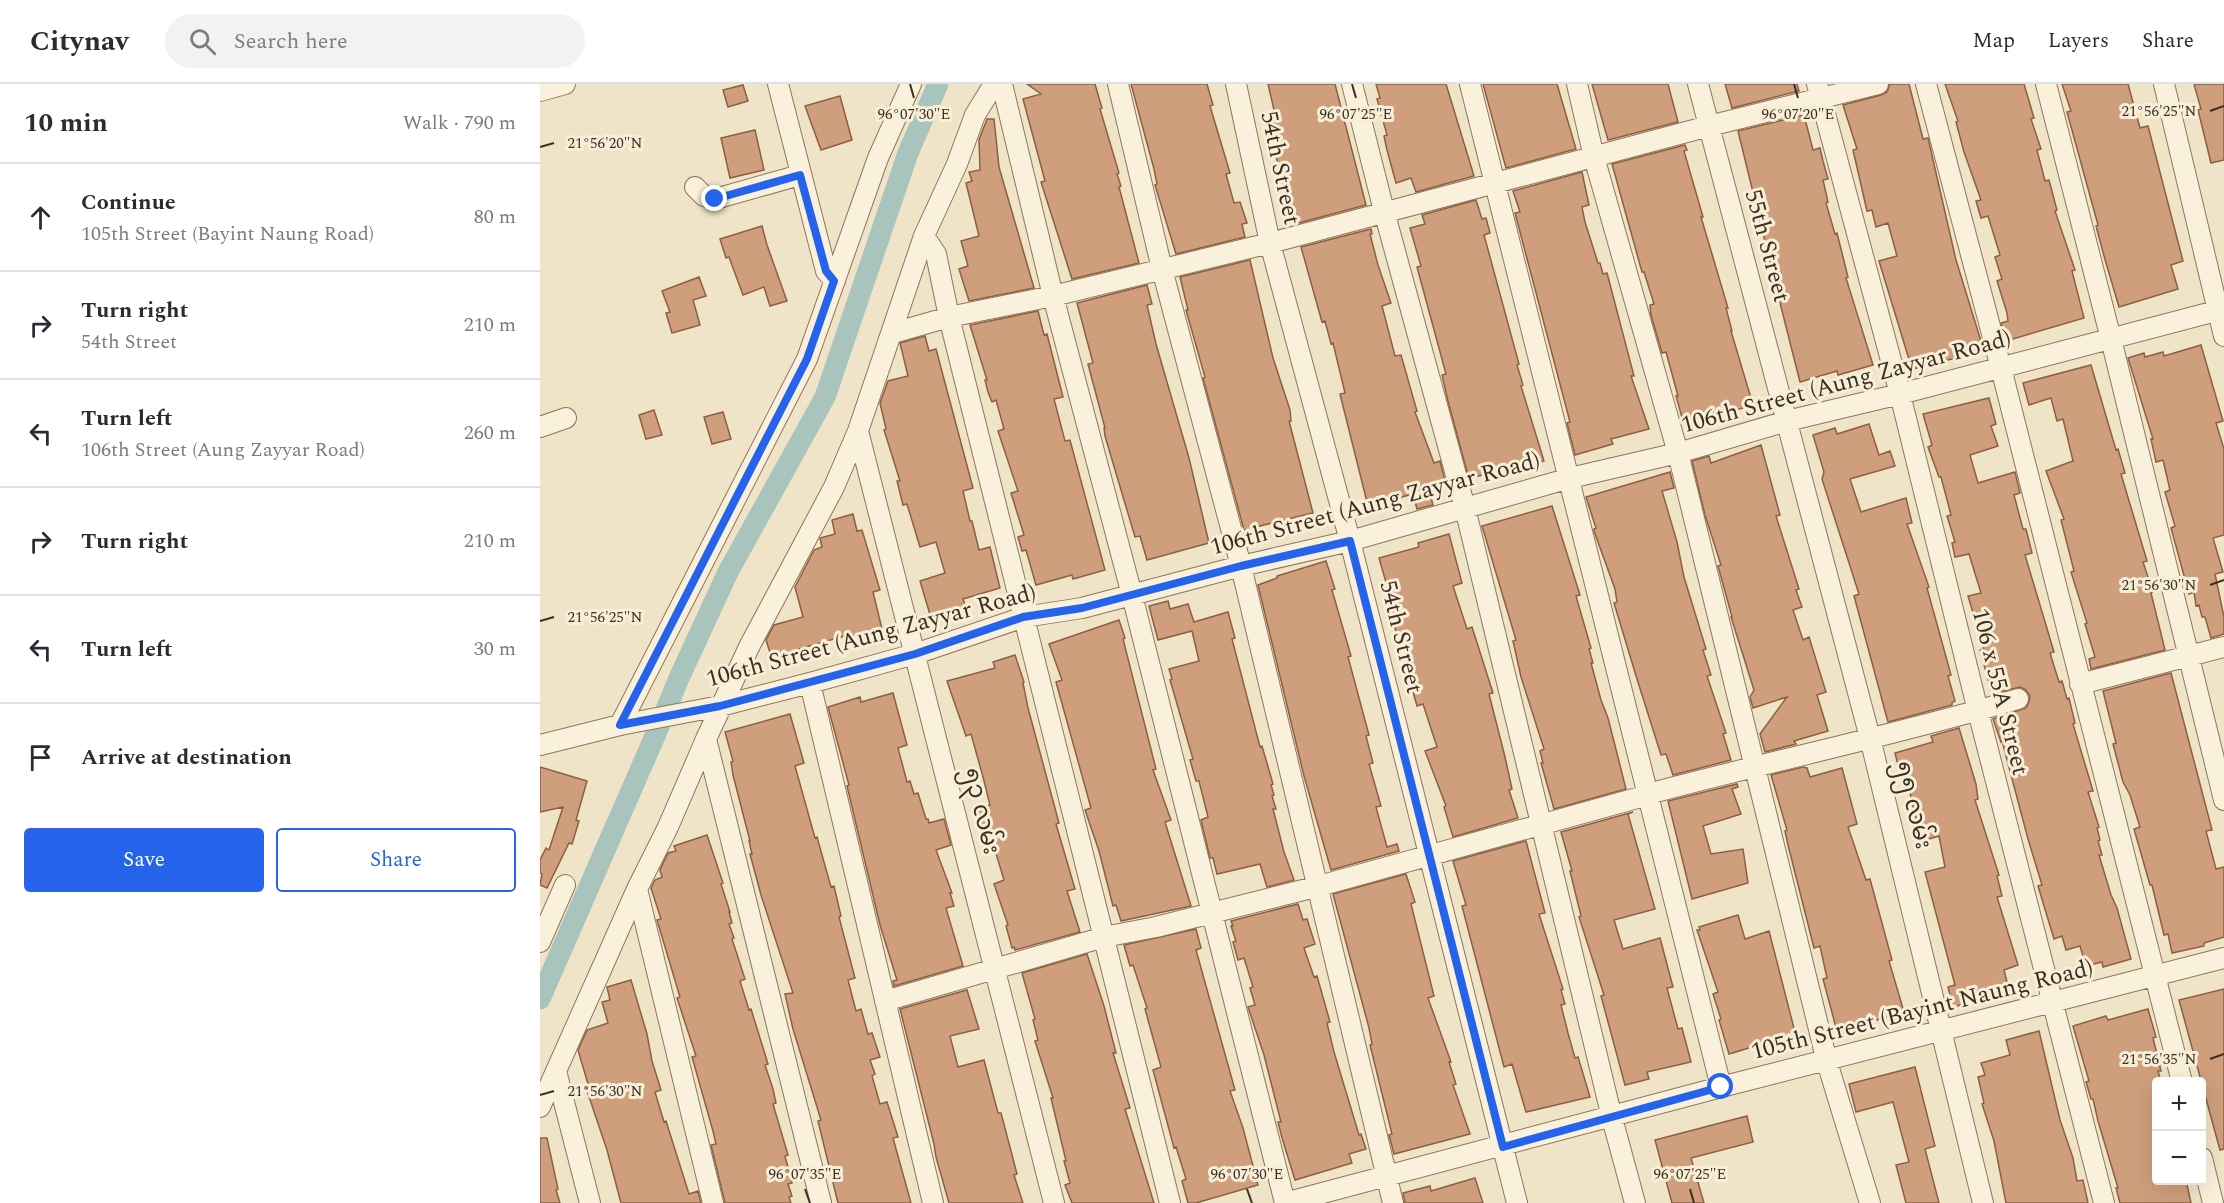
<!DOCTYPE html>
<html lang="en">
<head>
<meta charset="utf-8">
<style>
	body { margin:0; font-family:Spectral,"Noto Sans Myanmar",serif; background:#f2f2f3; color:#2b2b33 }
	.controls { position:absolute; right:18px; bottom:18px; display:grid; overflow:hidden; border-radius:6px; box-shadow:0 6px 24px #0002 }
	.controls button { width:54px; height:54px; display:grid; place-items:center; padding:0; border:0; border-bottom:2px solid #e1e1e2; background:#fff; color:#2b2b33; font:30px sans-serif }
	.stop { position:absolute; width:18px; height:18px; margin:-14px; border:4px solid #2563eb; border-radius:50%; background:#fff }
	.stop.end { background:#2563eb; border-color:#fff; box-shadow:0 2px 6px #0008 }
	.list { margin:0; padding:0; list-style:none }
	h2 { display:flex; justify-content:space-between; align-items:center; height:78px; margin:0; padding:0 24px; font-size:26px }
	h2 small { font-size:20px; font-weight:400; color:#7c7c81 }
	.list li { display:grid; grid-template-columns:39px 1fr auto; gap:18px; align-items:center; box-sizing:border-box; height:108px; padding:0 24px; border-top:2px solid #e1e1e2 }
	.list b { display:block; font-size:22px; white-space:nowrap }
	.list p { margin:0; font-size:20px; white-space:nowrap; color:#7c7c81 }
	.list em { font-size:20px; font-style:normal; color:#7c7c81 }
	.actions { display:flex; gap:12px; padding:18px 24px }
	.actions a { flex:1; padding:14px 0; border:2px solid #2563eb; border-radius:6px; text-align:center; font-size:21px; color:#2563eb }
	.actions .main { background:#2563eb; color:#fff }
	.icon { flex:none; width:33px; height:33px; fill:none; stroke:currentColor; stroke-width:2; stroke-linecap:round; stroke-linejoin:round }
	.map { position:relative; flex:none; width:1684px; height:1119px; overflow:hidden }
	header { display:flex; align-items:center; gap:36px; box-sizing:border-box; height:84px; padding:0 30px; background:#fff; border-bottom:2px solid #e1e1e2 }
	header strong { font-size:28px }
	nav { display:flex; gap:33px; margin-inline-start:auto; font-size:21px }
	.search { width:420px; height:54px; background:#f2f2f3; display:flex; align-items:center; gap:15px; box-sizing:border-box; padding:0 21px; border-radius:33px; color:#7c7c81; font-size:22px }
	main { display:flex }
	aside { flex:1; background:#fff }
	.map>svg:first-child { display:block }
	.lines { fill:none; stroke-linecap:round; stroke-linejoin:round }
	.canal { stroke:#a9c4bc; stroke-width:21 }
	.building { fill:#cf9f7d; stroke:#8d5f41; stroke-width:1.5 }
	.minor-casing { stroke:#8d765c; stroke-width:22 }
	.minor { stroke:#faf1dc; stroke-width:20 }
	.route { stroke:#2563eb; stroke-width:8 }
	.ticks { fill:none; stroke:#3d2e20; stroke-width:2 }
	.labels { text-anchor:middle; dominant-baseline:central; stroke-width:6; stroke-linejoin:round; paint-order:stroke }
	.street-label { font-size:24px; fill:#3d2e20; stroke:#f7eed8 }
	.ticks-label { font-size:15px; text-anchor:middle; fill:#3d2e20; stroke:#f7eed8; stroke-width:6; stroke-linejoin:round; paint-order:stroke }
</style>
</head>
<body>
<header>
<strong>Citynav</strong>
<div class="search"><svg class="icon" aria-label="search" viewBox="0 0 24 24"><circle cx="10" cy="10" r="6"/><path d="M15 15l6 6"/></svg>Search here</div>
<nav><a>Map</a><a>Layers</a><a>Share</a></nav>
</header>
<main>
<aside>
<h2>10 min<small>Walk · 790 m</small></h2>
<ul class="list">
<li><svg class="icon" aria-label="ahead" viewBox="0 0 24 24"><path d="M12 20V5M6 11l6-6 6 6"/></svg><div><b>Continue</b><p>105th Street (Bayint Naung Road)</p></div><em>80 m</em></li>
<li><svg class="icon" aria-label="right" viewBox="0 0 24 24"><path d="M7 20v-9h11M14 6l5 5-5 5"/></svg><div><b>Turn right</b><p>54th Street</p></div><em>210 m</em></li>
<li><svg class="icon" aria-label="left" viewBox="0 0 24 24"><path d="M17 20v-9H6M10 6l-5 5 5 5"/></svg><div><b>Turn left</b><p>106th Street (Aung Zayyar Road)</p></div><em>260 m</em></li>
<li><svg class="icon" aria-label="right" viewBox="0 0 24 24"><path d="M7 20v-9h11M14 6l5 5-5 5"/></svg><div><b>Turn right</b></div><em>210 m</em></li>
<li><svg class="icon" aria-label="left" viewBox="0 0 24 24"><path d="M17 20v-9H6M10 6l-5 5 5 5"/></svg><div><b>Turn left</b></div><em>30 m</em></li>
<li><svg class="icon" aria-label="arrive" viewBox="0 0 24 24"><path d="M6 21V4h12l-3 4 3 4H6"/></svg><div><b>Arrive at destination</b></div></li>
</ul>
<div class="actions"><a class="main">Save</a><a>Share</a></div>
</aside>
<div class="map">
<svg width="1684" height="1119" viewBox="0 0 1684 1119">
	<rect width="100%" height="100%" fill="#f0e4c8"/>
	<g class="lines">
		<!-- canal -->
		<path class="canal" d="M0,915L118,645L139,594L188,488L285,313L368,69L398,0"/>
	</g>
	<!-- building -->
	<path class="building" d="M487,0H555L562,24L560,25L579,89L577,90L581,102L579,103L599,179L532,195L501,98L505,97L483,15L501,10Z
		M591,0H667L673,21L670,22L690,89L686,90L694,119L700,118L707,139L702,140L705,153L636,170L615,101L617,100L614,85Z
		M728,0H795L826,121L755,140L735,69L738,68L731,39H733L730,28L734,26Z
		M836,0H906L934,92L876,108L871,94L856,99L847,66L844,52L847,51L837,15L840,14Z
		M943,0H1017L1036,65L966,84Z
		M1052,0H1128L1138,38L1068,56Z
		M1185,0H1257L1259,7L1192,24Z
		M1350,0H1369L1383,55L1388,54L1416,176L1444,267L1372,285L1339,177L1357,172L1348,139L1336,143L1332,126L1327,127L1313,66L1317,65L1303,21L1341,11L1347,8Z
		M1405,0H1484L1494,34L1491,35L1501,65L1497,66L1505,97L1509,96L1517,126L1515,127L1535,186L1532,187L1544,234L1466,257L1461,239L1468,237L1467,229L1457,197L1462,195L1455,173L1460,171L1448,132L1441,134L1436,117L1441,116L1424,68L1416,38L1418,37Z
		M1522,0H1588L1600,44L1608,42L1643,177L1631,181L1638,205L1579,223L1564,172L1556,142L1558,141L1527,28L1531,27Z
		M1654,0H1684V76L1671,79L1658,26L1661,25Z
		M203,1L208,17L188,23L183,6Z
		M300,12L312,56L281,66L265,22Z
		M1264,31L1273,66L1280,64L1283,77L1288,95L1283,96L1288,118L1286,119L1295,150L1297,149L1308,193L1306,194L1333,281L1298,291L1297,287L1260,298L1239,215L1242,214L1233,181L1231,182L1198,47Z
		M447,35H454L459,83L494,204L429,217L419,185L428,182L421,157L439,152L426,99L432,97L429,88L440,86L439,56Z
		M215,46L224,86L190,94L181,54Z
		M1145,61L1147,66L1144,67L1163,133H1161L1188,224H1186L1192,247H1191L1213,321L1192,327L1191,324L1143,337L1136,312H1138L1126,268L1122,269L1111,231L1110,221L1114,220L1104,188H1102L1072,80Z
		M1042,88L1049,121L1042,123L1045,138L1058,179H1060L1063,190L1067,189L1094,292H1091L1109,345L1071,355L1073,360L1035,371L1027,339L1030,338L975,129L980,128L973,107Z
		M936,116L942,135L946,134L950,149L944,151L979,280L977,281L983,301L981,302L1004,377L970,387L968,383L929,395L908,317L902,291L906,290L877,183L881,182L870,144L885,140L882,131Z
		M222,142L227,161L247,217L230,222L224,203L203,211L189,173L186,174L180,155Z
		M831,145L832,150H830L838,181L851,219L842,222L855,272L861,271L877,327L875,328L894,379L900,377L906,401L889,406L893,421L877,425L873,410L828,422L800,310L805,309L793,259L791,260L785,237L782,238L761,163Z
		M710,176L733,274L750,326L751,337H749L773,429L704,446L663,294L665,293L646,226H648L640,193Z
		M159,193L166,212L153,216L160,241L132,249L126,229L130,228L122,207Z
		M607,201L612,220L607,221L616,260L649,374L669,459L607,476L600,452L595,453L565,352L564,344H565L548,280L553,279L537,219Z
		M498,227L504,251L507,250L523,313L514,315L525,357L530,356L565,486L533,495L532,491L496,501L486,466L482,467L478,453L484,451L471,409L478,407L458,347L464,345L456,316L452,318L448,308L445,296H447L430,241Z
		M385,252L389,267L396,265L433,404L423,407L430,437H432L439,466L450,463L460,504L423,515L426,524L391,534L380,497L405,489L396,458L380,463L367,420L363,421L357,397H360L344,346L346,345L340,319L348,297L368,292L360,259Z
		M1661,261L1683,337L1676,339L1684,365V451L1673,454L1683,488L1675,490L1684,533V550L1671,554L1665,533H1662L1659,521L1656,522L1654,508L1649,510L1631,444L1635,442L1625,408L1630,406L1623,376L1616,378L1611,355H1613L1588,274L1604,269L1605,273L1623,268L1624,272Z
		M1551,281L1576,366L1578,365L1585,389L1581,390L1607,477L1603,478L1613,508L1611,509L1625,566L1551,585L1549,575L1555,573L1545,540L1547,539L1531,488L1534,487L1521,436L1524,435L1506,387L1533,377L1523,335L1517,337L1511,314L1489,321L1483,299Z
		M1449,314L1456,340L1451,342L1458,362L1430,371L1438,399L1475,388L1480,409L1474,411L1483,445H1486L1492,469L1485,471L1514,568L1510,569L1519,598L1522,597L1527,615L1529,614L1535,639L1533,640L1553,707L1548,708L1559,743L1557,744L1560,756L1558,757L1562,771H1559L1571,811L1577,824L1591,875L1563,883L1562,878L1546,882L1540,862L1526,866L1522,852L1514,855L1498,802L1502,801L1488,755L1462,657L1461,658L1453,635L1486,624L1489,618L1490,612L1486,606L1480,603L1452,610L1440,566L1444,565L1428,512L1441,509L1429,470L1415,473L1412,459L1415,458L1407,432L1411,431L1401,393H1399L1388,363L1392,361L1383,330Z
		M114,326L122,351L106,355L99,331Z
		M183,328L191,355L172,360L164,333Z
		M1329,340L1339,371L1350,367L1355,382L1310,395L1321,428L1366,414L1372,439L1367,440L1389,503L1387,504L1411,591L1408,592L1415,617L1412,619V621L1348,638L1314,512L1319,510L1282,395L1284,388L1273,351L1295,344L1297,350Z
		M1221,361L1240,431L1236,432L1259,505L1256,506L1262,523L1253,526L1263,556L1269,553L1286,608L1277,611L1288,647L1254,657L1256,660L1225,668L1220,650L1247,613L1213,624L1210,613L1214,606L1191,533H1192L1178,482L1181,481L1165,431L1152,377L1169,372L1171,379Z
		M1130,388L1134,404L1122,407L1137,458L1144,493L1166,565L1163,566L1171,591L1167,592L1186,649L1183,650L1191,676L1133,691L1126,670L1121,671L1097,595L1074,519L1077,518L1075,505L1054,447V445L1056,444L1046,413Z
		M1012,422L1040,511L1036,512L1051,564L1049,565L1053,579H1051L1061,616L1068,634L1086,705L1014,725L1001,679H1003L1000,667L1004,665L981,593L973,557L976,556L942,442Z
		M313,430L317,447L322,446L340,506L333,508L342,545L309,553L308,551L259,565L260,570L233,578L226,556L234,541L263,533L255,503L274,466L282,463L280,454L295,450L292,436Z
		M909,450L922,499L913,502L927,545L932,543L953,609L949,610L965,673L972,705L969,706L978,734L913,753L904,723L906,722L885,667L897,663L883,620L877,622L869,594L873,593L864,558L860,559L850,529L846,513L850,512L839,474L879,463L878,459Z
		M786,477L795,505L792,506L811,572L808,573L829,651L826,652L833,679L829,680L841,722L836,723L847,763L857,760L859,767L791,786L764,692L718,501L737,494V492Z
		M628,517L630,525L648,520L654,538L688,528L695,554L692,555L720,663L722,662L733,700L731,701L734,711L732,712L736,725H733L744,768L754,796L727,803L720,780L677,790L673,774H670L661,736L668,733L659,697H656L650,676L653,675L630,596L632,595L629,585L659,577L652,547L618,556L609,522Z
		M579,536L585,554L583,555L616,685L613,686L631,736L625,738L651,822L581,837L576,821L573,822L559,767L545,726L551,724L516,598L522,596L509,560Z
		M475,571L484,598L483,599L488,624L519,739L516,740L535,805L527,807L540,848L475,866L474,863L472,864L466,842L468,841L454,800L464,796L448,743L442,745L436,726L450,721L443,693L431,650L426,652L407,597L455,584L453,578Z
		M1631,589L1672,746L1666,747L1676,785L1684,783V853L1664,859V862L1632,869L1628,850L1624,851L1612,801H1610L1594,745L1600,743L1590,711L1583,698L1573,660L1576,659L1563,607Z
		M353,609L367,661L358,664L367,698L370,697L374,710L378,709L386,735H388L389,739L404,735L411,761L396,766L412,809H410L414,822L406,824L423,882L354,902L353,897L357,896L340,841L307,702L309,701L288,623L320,613L321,618Z
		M250,630L264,679L255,682L275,754L277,753L291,803L294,802L301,832L299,833L315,894L308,896L316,927L321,925L328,950L332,949L340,973L330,976L335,990L332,992L340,1020L347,1018L358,1053L353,1054L371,1119H298L278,1037L281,1036L253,945L245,910L253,909L221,811L210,770H212L209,757H210L193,691L191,678L193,677L185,648Z
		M1419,644L1436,700L1438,715L1435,716L1459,791L1457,792L1462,812L1457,813L1478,881L1464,886L1468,902L1450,907L1452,912L1413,923L1408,903L1415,901L1385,788L1405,783L1399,752L1379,758L1374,740L1377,739L1364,683L1359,685L1355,669L1393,658L1391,652Z
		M0,683L47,697L36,736L39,737L32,760L29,759L7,804L0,801L2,790L0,789V776L6,764L9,766L23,723L0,728Z
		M1263,683L1267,684L1270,693L1302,684L1317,740L1308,743L1326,796L1330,795L1352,876L1349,877L1364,928L1327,939L1328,943L1298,951L1283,895L1287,894L1280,862L1274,864L1248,761L1245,747L1247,746L1231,691Z
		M1197,700L1198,703L1192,705L1201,730L1163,742L1171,770L1203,765L1208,799L1152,815L1128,717Z
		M1093,728L1088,730L1115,825L1074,836L1083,865L1120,854L1133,903L1127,904L1138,945L1142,944L1151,978L1107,988L1109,995L1085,1001L1061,912L1064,911L1039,833L1041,832L1030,787H1032L1021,748Z
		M167,751L183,799L181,800L190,828H189L192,839L189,840L194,854L192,855L205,895L200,897L209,926L211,925L228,980L225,981L233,1005L236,1019L233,1020L248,1071L245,1072L252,1099L248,1100L252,1112L249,1113L251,1119H185L171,1061L176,1060L173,1047L152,973L156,972L137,914L140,913L117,836L121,835L111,804L115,796L122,793L120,786L128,769L136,767L134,762Z
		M986,757L1005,829L999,830L1023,905L1021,906L1025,920L1021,921L1028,949L1035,974L1038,973L1050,1013L986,1028L972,980L964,983L922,822L926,821L913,777Z
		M866,790L875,818L871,820L894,912L888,914L911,978H909L916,1000L913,1001L930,1050L854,1070L849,1051L852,1050L830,961L832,960L829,944L793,810Z
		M758,820L763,836L767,835L775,860L764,864L774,893L777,892L790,938L787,939L794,968L819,1051L821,1050L826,1065L809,1070L812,1079L755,1096L742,1054L738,1038H741L724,971L708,923L715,921L710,904L713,903L704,874L698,876L693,858L696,857L691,842H693L691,837Z
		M1198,831L1205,855L1229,847L1257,956L1231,963L1229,958L1189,970L1179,936L1181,935L1173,910L1178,908L1157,846H1160L1159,843Z
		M656,845L661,864L656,866L695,1006L690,1007L703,1044L718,1101L656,1119H648L642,1097L646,1095L636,1063L634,1064L613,986L621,983L605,925L607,924L593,881L590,882L584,861Z
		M547,870L564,922L576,969H573L590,1024L585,1025L614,1119H532L525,1101L530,1099L524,1077H526L511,1014H513L495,957L498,956L493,936L495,935L482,889Z
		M91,896L107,950L112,977L121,1006L115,1008L124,1038L126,1037L149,1110L158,1107L161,1119H81L67,1066L45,1001L48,1000L38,966L47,946L68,939L62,918L70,916L67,903Z
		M1684,905V1065L1680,1066L1639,916Z
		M427,906L439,945L410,952L418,983L444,976L458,1029H461L466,1048L477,1090L474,1091L483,1119H409L396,1073L394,1060L360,925Z
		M1608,925L1616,953L1613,954L1621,987H1618L1621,998H1617V1096H1646L1651,1119H1580L1576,1104H1578L1558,1037L1553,1015H1551L1546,998L1549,997L1533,942L1566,932L1568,936Z
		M1499,947L1520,1036L1533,1074L1537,1097L1543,1096L1548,1119H1466L1454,1057L1442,1020L1444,1019L1438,993L1445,991L1441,979L1470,971L1466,956Z
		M1375,983L1395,1062L1385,1065L1399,1119H1366L1356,1081L1369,1078L1353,1018L1316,1028L1309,1000Z
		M1207,1032L1213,1058L1151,1074L1164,1119H1132L1115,1056Z
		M0,1054H7L18,1105L16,1106L20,1119H0Z
		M935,1094L943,1119H865L863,1109L890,1102L891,1107Z"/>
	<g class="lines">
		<!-- minor casing -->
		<g class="minor-casing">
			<path id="minor" d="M238,0L286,187L295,197
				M462,0L513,212L592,511L745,1119
				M578,0L622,185L701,482L853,1119
				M696,0L730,159L810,457L977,1119
				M812,0L844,127L925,424L1072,1034L1095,1119
				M930,0L1181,1003
				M1037,0L1054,73L1138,369L1287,978L1330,1119
				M1158,0L1330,654L1443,1119
				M1277,0L1360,310L1438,627L1564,1119
				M1386,0L1461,284L1642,998
				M1506,0L1571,255L1684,716
				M1624,0L1684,252
				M0,7L25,0
				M155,103L164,112L175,115L260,91
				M384,152L396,170L409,233L630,1119
				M353,249L409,233L513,212L730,159L1169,42L1338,0
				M0,343L26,334
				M318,347L514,1119
				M270,599L393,1119
				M1540,600L1684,563
				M80,641L267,275L338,74L371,0
				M0,661L80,641L180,622L270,599L375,570L484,533L542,524L701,482L810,457L1030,394L1138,369L1247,337L1360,310L1684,225
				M1108,710C1231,677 1356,651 1478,615
				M97,805L173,1119
				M0,858L25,801
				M345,917L564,853L616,843L779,802L1108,711
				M16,987L50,1119
				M0,1023L97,805L128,743L166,655
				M1662,1074L1673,1119
				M281,1119L166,655L209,563L294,403L318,347L384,152L417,80L435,31L454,0
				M745,1119L1181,1003L1684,874"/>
		</g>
		<!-- minor -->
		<use href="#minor" class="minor"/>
	</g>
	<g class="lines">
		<!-- route -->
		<path class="route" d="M175,115L260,91L286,187L294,197L267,275L80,641L180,622L375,570L483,533L542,524L701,482L810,457L963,1063L1181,1003"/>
	</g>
	<!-- ticks -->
	<path class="ticks" d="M370,0L374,14M812,0L816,14M1254,0L1258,14M1670,27L1684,22M0,63L14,59M1670,501L1684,496M0,537L14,533M1670,975L1684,970M0,1011L14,1007M265,1105L270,1119M707,1105L712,1119M1150,1105L1154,1119"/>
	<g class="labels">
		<!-- street labels -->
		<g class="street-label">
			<text transform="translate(740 84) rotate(78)">54th Street</text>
			<text transform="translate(1227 162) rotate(75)">55th Street</text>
			<text transform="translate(1306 298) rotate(-15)">106th Street (Aung Zayyar Road)</text>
			<text transform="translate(835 420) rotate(-15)">106th Street (Aung Zayyar Road)</text>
			<text transform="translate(331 552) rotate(-15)">106th Street (Aung Zayyar Road)</text>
			<text transform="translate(861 553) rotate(76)">54th Street</text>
			<text transform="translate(1460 608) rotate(76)">106 x 55A Street</text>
			<text transform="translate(1373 721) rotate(76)">၅၅ လမ်း</text>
			<text transform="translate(441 727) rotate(76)">၅၃ လမ်း</text>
			<text transform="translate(1382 926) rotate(-14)">105th Street (Bayint Naung Road)</text>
		</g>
	</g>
	<g class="ticks-label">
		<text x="1619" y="32">21°56'25"N</text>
		<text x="374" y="35">96°07'30"E</text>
		<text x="816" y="35">96°07'25"E</text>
		<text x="1258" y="35">96°07'20"E</text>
		<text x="65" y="64">21°56'20"N</text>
		<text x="1619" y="506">21°56'30"N</text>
		<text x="65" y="538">21°56'25"N</text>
		<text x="1619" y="980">21°56'35"N</text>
		<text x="65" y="1012">21°56'30"N</text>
		<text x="265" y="1095">96°07'35"E</text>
		<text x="707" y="1095">96°07'30"E</text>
		<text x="1150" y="1095">96°07'25"E</text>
	</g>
</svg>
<div class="controls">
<button>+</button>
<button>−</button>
</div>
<div class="stop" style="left:1181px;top:1003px"></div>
<div class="stop end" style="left:175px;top:115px"></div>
</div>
</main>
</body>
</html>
